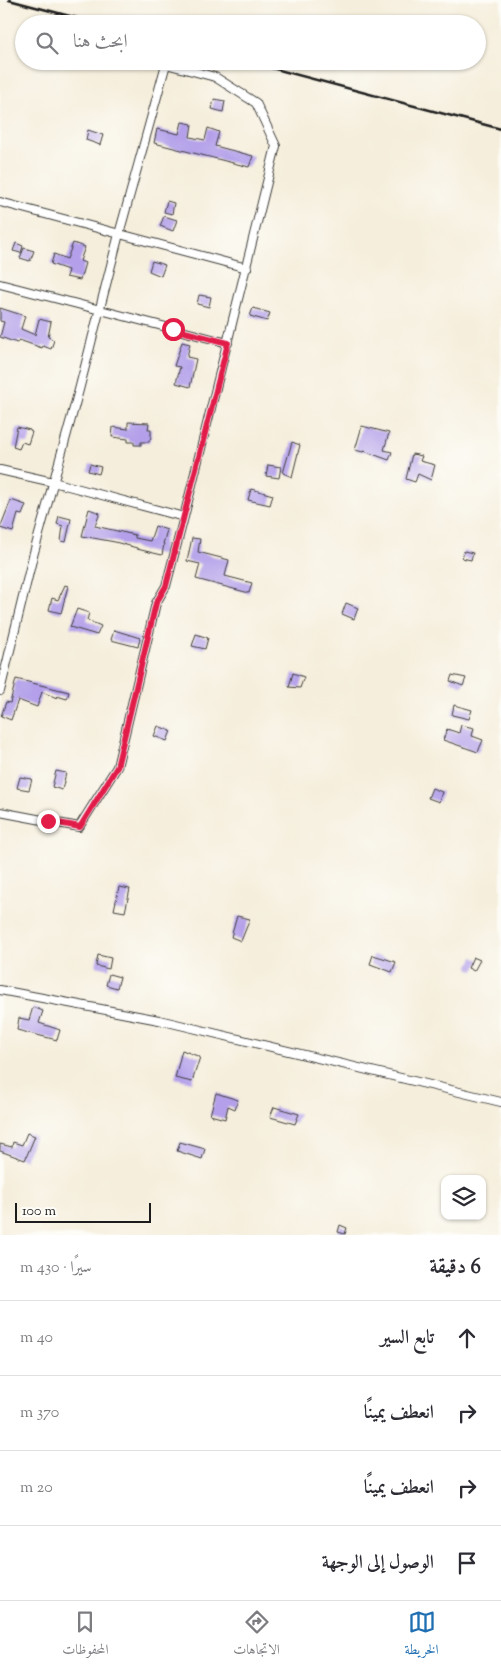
<!DOCTYPE html>
<html lang="ar">
<head>
<meta charset="utf-8">
<style>
	body { margin:0; font-family:"Sorts Mill Goudy",Amiri,serif; background:#f7f7f7; color:#2b2b33; direction:rtl }
	.controls { position:absolute; right:15px; bottom:15px; display:grid; overflow:hidden; border-radius:10px; box-shadow:0 1px 4px #0004 }
	.controls button { width:45px; height:45px; display:grid; place-items:center; padding:0; border:0; border-bottom:1px solid #e1e1e2; background:#fff; color:#2b2b33; font:25px sans-serif }
	.scale { position:absolute; left:15px; bottom:12px; width:136px; box-sizing:border-box; padding-left:5px; border:2px solid #1c1c1c; border-top:0; font-size:14px; line-height:18px; white-space:nowrap; color:#1c1c1c; -webkit-text-stroke:4px #fdfcf7; paint-order:stroke }
	.stop { position:absolute; width:15px; height:15px; margin:-11px; border:4px solid #e11d48; border-radius:50%; background:#fff }
	.stop.end { background:#e11d48; border-color:#fff; box-shadow:0 1px 5px #0008 }
	.list { margin:0; padding:0; list-style:none }
	h2 { display:flex; justify-content:space-between; align-items:center; height:65px; margin:0; padding:0 20px; font-size:21px }
	h2 small { font-size:16px; font-weight:400; color:#7c7c81 }
	.list li { display:grid; grid-template-columns:32px 1fr auto; gap:15px; align-items:center; box-sizing:border-box; height:75px; padding:0 20px; border-top:1px solid #e1e1e2 }
	.list b { display:block; font-size:19px; white-space:nowrap }
	.list em { font-size:16px; font-style:normal; color:#7c7c81 }
	.icon { flex:none; width:28px; height:28px; fill:none; stroke:currentColor; stroke-width:2; stroke-linecap:round; stroke-linejoin:round }
	.map { position:relative; flex:none; width:501px; height:1235px; overflow:hidden; direction:ltr }
	.search { position:absolute; background:#fff; box-shadow:0 1px 4px #0004; left:15px; right:15px; top:15px; height:55px; display:flex; align-items:center; gap:12px; box-sizing:border-box; padding:0 18px; border-radius:28px; color:#7c7c81; font-size:19px }
	.sheet { height:365px; background:#fff }
	nav { display:flex; justify-content:space-around; align-items:center; box-sizing:border-box; height:70px; border-top:1px solid #e1e1e2; background:#fff; font-size:14px; color:#7c7c81 }
	nav a { display:grid; justify-items:center; gap:2px }
	nav .on { color:#1f6fb2 }
	.map>svg:first-child { display:block }
	.building { fill:#b4a0ea }
	.lines { fill:none; stroke-linecap:round; stroke-linejoin:round }
	.street-casing { stroke:#3d3c39; stroke-width:10 }
	.street { stroke:#fff; stroke-width:8 }
	.rail { stroke:#1c1c1c; stroke-width:2.5 }
	.route { stroke:#e11d48; stroke-width:6 }
</style>
</head>
<body>
<div class="map">
<svg width="501" height="1235" viewBox="0 0 501 1235">
	<rect width="100%" height="100%" fill="#fdfcf7"/>
	<filter id="ink" filterUnits="userSpaceOnUse"><feTurbulence type="fractalNoise" baseFrequency=".02" numOctaves="2"/><feDisplacementMap in="SourceGraphic" scale="10" xChannelSelector="R" yChannelSelector="G"/><feConvolveMatrix kernelMatrix="1 2 1 2 8 2 1 2 1" color-interpolation-filters="sRGB"/></filter>
	<filter id="wash" filterUnits="userSpaceOnUse"><feTurbulence type="fractalNoise" baseFrequency=".0096" numOctaves="4" result="noise"/><feDisplacementMap in="SourceGraphic" scale="20" xChannelSelector="R" yChannelSelector="G"/><feGaussianBlur stdDeviation="1.12" result="paint"/><feColorMatrix in="noise" values="0 0 0 0 0 0 0 0 0 0 0 0 0 0 0 0 0 1.4 0 .05"/><feComposite in="paint" operator="in"/></filter>
	<g filter="url(#wash)">
		<rect width="100%" height="100%" fill="#f5eedc"/>
		<g id="blocks">
			<!-- building -->
			<path class="building" d="M214,99L225,101L223,112L212,109Z
				M182,122L192,124L190,137L205,140L208,128L219,132L215,146L253,156L249,167L154,143L157,129L179,134Z
				M88,130L103,135L100,145L86,140Z
				M167,201L174,203L172,214L164,212Z
				M164,216L177,220L173,231L160,226Z
				M16,243L23,246L21,253L13,251Z
				M73,243L85,247L80,261L85,263L80,280L66,277L68,270L51,264L54,254L67,259Z
				M24,248L34,251L30,261L20,258Z
				M152,261L165,265L161,276L149,271Z
				M199,295L211,297L209,307L197,304Z
				M0,308L25,316L21,329L35,335L39,319L51,322L48,337L54,340L51,349L43,346L42,348L19,340L17,343L0,337L4,322L0,321Z
				M253,308L270,313L267,321L250,316Z
				M182,342L190,344L187,357L196,359L190,387L176,383L180,367L174,366Z
				M128,422L149,423L148,429H151V437L149,442H141V445H134V442H128V439L112,437L113,427L128,429Z
				M362,426L389,433L384,450L392,452L389,460L364,451L363,452L355,450Z
				M17,427L30,430V431L32,432L28,444L22,442L19,449L13,447Z
				M292,442L300,445L292,477L283,473Z
				M412,454L422,456L420,461L435,465L431,480L418,474L415,482L406,479Z
				M90,464L101,467L99,474L88,471Z
				M268,465L281,467L279,478L266,476Z
				M251,489L273,495L270,505L248,500Z
				M11,500L26,505L22,515L18,514L13,532L0,528Z
				M89,509L100,513L95,526L135,535V538L150,541L155,526L167,530L163,544H164L162,555L137,549V548L115,542L82,536Z
				M59,516L71,519L66,542L61,541L63,526L57,524Z
				M192,538L200,539L198,552L229,560L225,576L252,583L249,593L196,579L200,564L187,561Z
				M464,551L473,553L471,560L462,558Z
				M65,585L68,586L61,613L49,610L52,598L58,600Z
				M346,603L358,608L354,619L342,614Z
				M77,609L89,613L87,620L101,626L97,635L70,627Z
				M114,630L140,638L138,647L111,640Z
				M196,634L208,638L205,649L192,646Z
				M293,673L304,677L300,688L289,687Z
				M452,675L466,678L463,686L450,681Z
				M16,679L69,692L67,699L57,696V698L42,692L37,707L18,700L11,720L1,716L6,702L10,703Z
				M454,705L472,710L469,719L452,715Z
				M461,725L474,728L472,736L483,740L478,752L443,740L447,729L459,733Z
				M158,726L171,731L167,741L154,736Z
				M56,771L66,773L62,790L52,787Z
				M20,777L32,779L29,790L17,788Z
				M432,788L442,792L439,802L428,798Z
				M119,887L130,889L125,912L114,910Z
				M237,916L250,919L241,941L231,937Z
				M98,955L111,958L109,969L96,966Z
				M373,955L396,962L392,972L370,964Z
				M473,957L480,960L474,971L468,968Z
				M109,974L120,977L117,988L106,985Z
				M33,1007L43,1011L39,1023L60,1030L57,1040L17,1030L19,1018L29,1020Z
				M182,1050L200,1057L192,1082L175,1078Z
				M216,1093L238,1100L235,1109L228,1106L225,1119L210,1115Z
				M274,1107L299,1114L295,1124L270,1117Z
				M27,1133L35,1136L25,1160L0,1151V1144L12,1147L13,1142L22,1145Z
				M180,1142L205,1149L202,1159L177,1151Z
				M340,1225L347,1228L345,1234L338,1232Z"/>
		</g>
	</g>
	<g filter="url(#ink)">
		<use href="#blocks" fill-opacity="0" stroke="#3d3c39" stroke-width="1"/>
		<g class="lines">
			<!-- street casing -->
			<g class="street-casing">
				<path id="street" d="M0,202L247,268
					M0,284L228,343
					M0,470L53,482L57,483L184,517L276,146L256,103L215,77L166,64L119,234L79,390L33,556L0,691
					M0,812L79,827L117,767L156,603L166,586L184,517
					M0,990L159,1020L501,1102"/>
			</g>
			<!-- street -->
			<use href="#street" class="street"/>
			<!-- rail -->
			<path class="rail" d="M9,0L100,24
				M245,61L501,129"/>
		</g>
	</g>
	<g class="lines" filter="url(#ink)">
		<!-- route -->
		<path class="route" d="M48,821L80,827L117,767L156,603L166,586L228,343L173,329"/>
	</g>
</svg>
<div class="controls">
<button><svg class="icon" aria-label="layers" viewBox="0 0 24 24"><path d="M12 4l9 5-9 5-9-5zM3 14l9 5 9-5"/></svg></button>
</div>
<div class="scale">100 m</div>
<div class="stop" style="left:173px;top:329px"></div>
<div class="stop end" style="left:48px;top:821px"></div>
<div class="search"><svg class="icon" aria-label="search" viewBox="0 0 24 24"><circle cx="10" cy="10" r="6"/><path d="M15 15l6 6"/></svg>ابحث هنا</div>
</div>
<section class="sheet">
<h2>6 دقيقة<small>سيرًا · 430 m</small></h2>
<ul class="list">
<li><svg class="icon" aria-label="ahead" viewBox="0 0 24 24"><path d="M12 20V5M6 11l6-6 6 6"/></svg><div><b>تابع السير</b></div><em>40 m</em></li>
<li><svg class="icon" aria-label="right" viewBox="0 0 24 24"><path d="M7 20v-9h11M14 6l5 5-5 5"/></svg><div><b>انعطف يمينًا</b></div><em>370 m</em></li>
<li><svg class="icon" aria-label="right" viewBox="0 0 24 24"><path d="M7 20v-9h11M14 6l5 5-5 5"/></svg><div><b>انعطف يمينًا</b></div><em>20 m</em></li>
<li><svg class="icon" aria-label="arrive" viewBox="0 0 24 24"><path d="M6 21V4h12l-3 4 3 4H6"/></svg><div><b>الوصول إلى الوجهة</b></div></li>
</ul>
</section>
<nav>
<a class="on"><svg class="icon" aria-label="map" viewBox="0 0 24 24"><path d="M3 6l6-2 6 2 6-2v14l-6 2-6-2-6 2zM9 4v14M15 6v14"/></svg>الخريطة</a>
<a><svg class="icon" aria-label="directions" viewBox="0 0 24 24"><path d="M12 3l9 9-9 9-9-9zM9 14v-3h6M13 9l2 2-2 2"/></svg>الاتجاهات</a>
<a><svg class="icon" aria-label="saved" viewBox="0 0 24 24"><path d="M7 4h10v16l-5-4-5 4z"/></svg>المحفوظات</a>
</nav>
</body>
</html>
